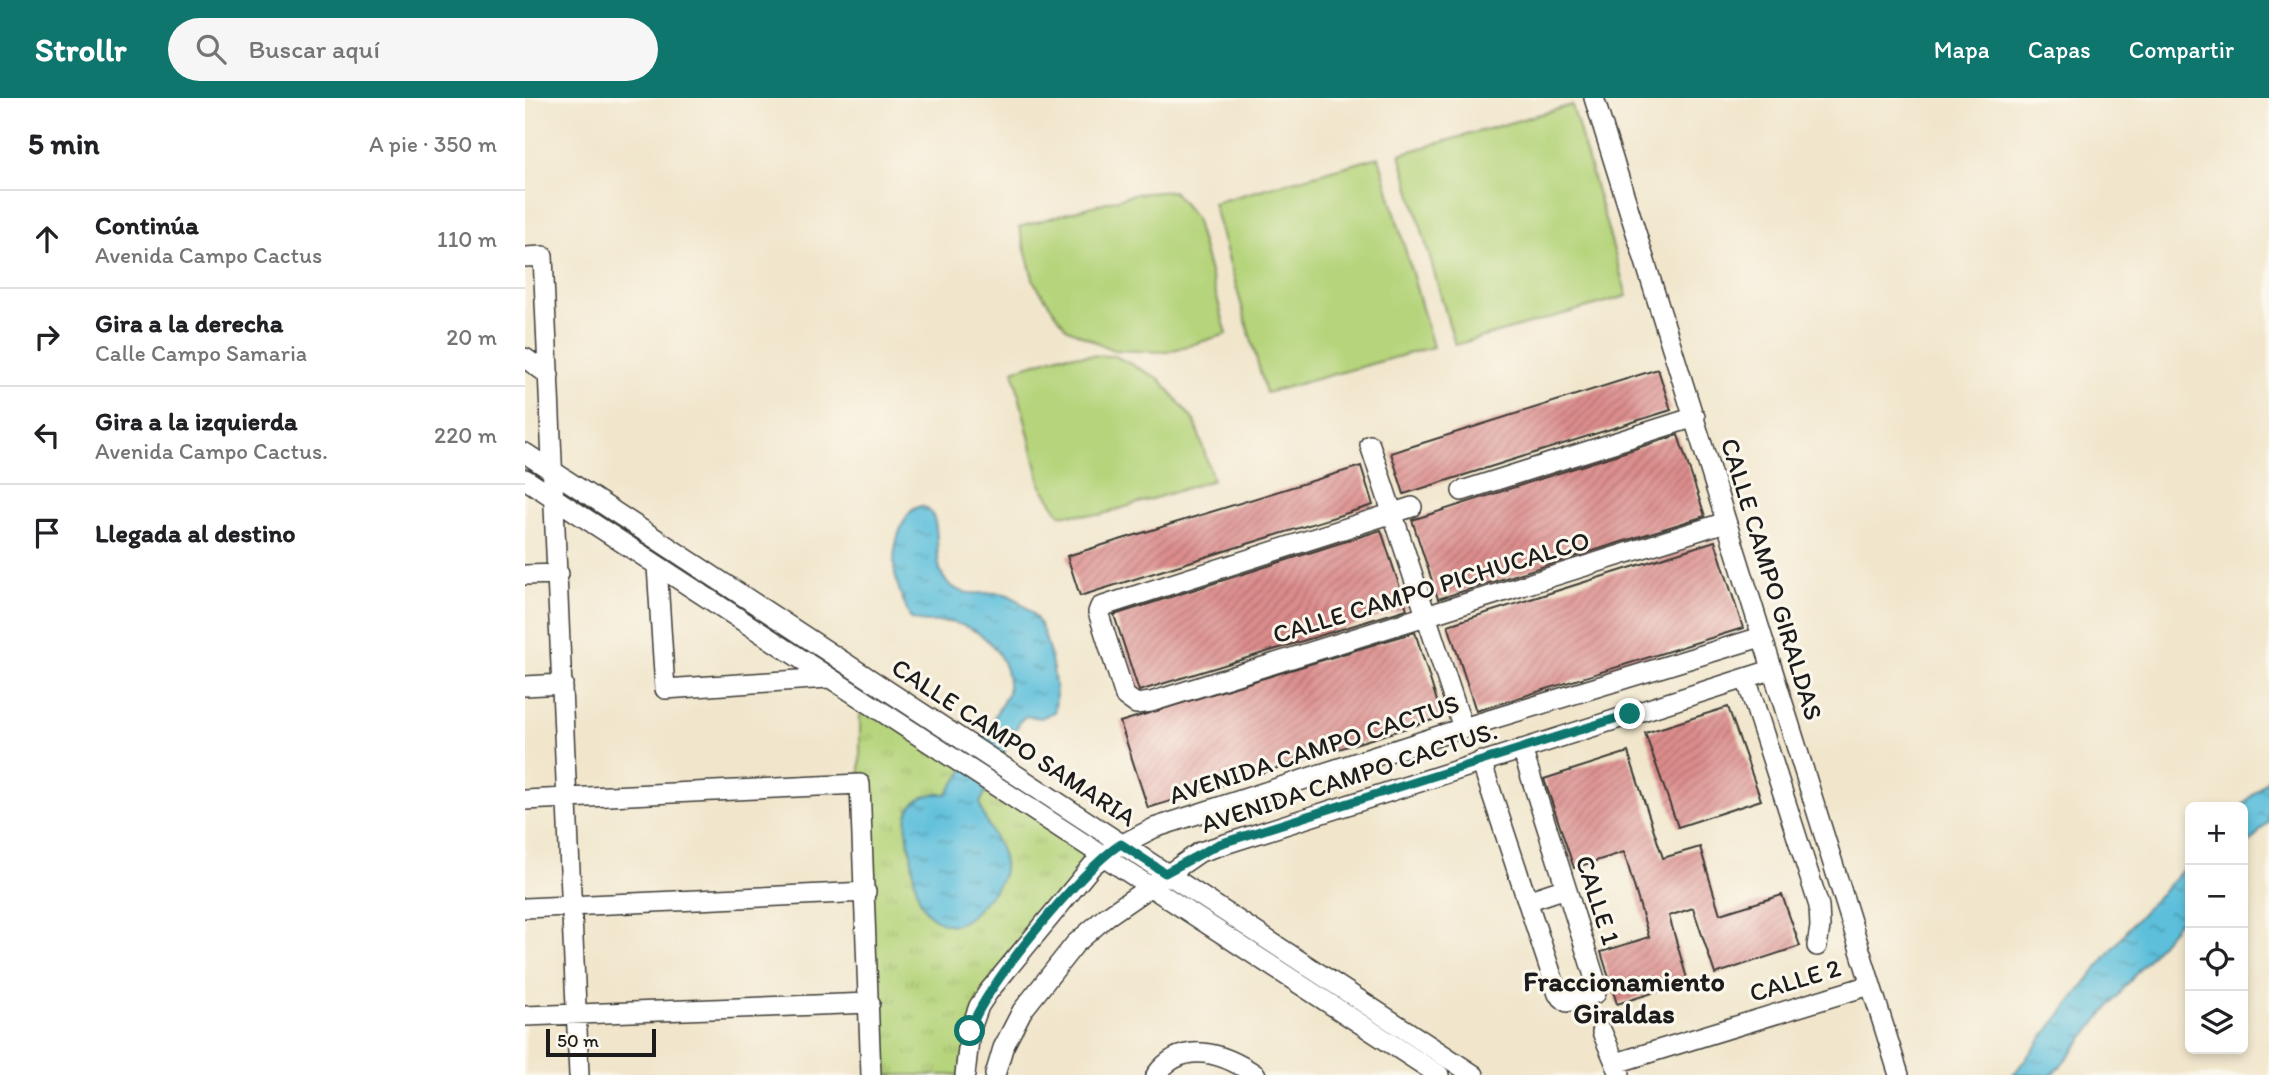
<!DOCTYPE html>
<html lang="es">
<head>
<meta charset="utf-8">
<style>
	body { margin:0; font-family:Itim,sans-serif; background:#f6f6f6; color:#202124 }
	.controls { position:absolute; right:21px; bottom:21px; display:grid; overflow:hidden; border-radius:10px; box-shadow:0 4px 10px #0003 }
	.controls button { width:63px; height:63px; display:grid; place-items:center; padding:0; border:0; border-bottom:2px solid #e0e0e0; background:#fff; color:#202124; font:35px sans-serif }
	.scale { position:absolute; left:21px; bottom:18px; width:110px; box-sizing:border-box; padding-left:7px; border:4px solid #1c1c1c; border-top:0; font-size:19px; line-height:24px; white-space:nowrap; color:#1c1c1c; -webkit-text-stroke:5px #fbf7ec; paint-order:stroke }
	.stop { position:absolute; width:21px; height:21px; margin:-16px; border:5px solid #0f766e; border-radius:50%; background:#fff }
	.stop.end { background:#0f766e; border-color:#fff; box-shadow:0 2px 7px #0008 }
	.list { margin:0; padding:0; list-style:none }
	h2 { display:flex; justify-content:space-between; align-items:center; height:91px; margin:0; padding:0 28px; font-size:30px }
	h2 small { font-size:23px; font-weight:400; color:#757577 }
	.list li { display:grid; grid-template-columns:46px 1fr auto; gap:21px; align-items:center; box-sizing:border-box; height:98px; padding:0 28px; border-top:2px solid #e0e0e0 }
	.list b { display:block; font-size:26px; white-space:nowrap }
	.list p { margin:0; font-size:23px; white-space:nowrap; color:#757577 }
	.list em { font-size:23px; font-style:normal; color:#757577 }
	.icon { flex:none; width:38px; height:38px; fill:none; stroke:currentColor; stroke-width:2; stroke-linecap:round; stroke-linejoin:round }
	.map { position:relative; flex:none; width:1744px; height:977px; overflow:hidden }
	header { display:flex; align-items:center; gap:42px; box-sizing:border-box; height:98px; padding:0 35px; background:#0f766e; color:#fff }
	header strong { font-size:33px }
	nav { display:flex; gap:38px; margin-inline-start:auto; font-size:24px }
	.search { width:490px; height:63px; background:#f6f6f6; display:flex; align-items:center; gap:18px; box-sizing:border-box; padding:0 24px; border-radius:38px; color:#757577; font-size:26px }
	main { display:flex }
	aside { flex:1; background:#fff }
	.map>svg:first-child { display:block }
	.grass { fill:url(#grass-tufts); stroke:#69784c; stroke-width:2 }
	.pitch { fill:#b6d47b; stroke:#69784c; stroke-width:2 }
	.water { fill:url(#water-ripples); stroke:#3c6e7c; stroke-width:2 }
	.building { fill:url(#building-hatch) }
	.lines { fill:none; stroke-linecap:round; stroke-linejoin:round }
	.minor-casing { stroke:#3c3a36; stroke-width:22 }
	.minor { stroke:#fff; stroke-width:19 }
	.route { stroke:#0f766e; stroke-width:9 }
	.labels { text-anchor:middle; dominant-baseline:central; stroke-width:6; stroke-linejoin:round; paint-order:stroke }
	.street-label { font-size:26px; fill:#1c1c1c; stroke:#fbf7ec }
	.neighbourhood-label { font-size:28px; font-weight:bold; fill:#1c1c1c; stroke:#fbf7ec }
</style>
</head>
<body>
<header>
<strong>Strollr</strong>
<div class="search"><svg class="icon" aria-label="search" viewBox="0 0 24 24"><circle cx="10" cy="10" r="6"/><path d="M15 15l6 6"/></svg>Buscar aquí</div>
<nav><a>Mapa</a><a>Capas</a><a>Compartir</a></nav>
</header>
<main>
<aside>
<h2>5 min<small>A pie · 350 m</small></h2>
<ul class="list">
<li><svg class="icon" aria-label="ahead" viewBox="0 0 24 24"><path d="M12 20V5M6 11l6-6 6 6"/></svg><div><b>Continúa</b><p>Avenida Campo Cactus</p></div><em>110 m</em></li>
<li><svg class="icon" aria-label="right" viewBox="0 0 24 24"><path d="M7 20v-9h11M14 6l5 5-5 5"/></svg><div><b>Gira a la derecha</b><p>Calle Campo Samaria</p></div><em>20 m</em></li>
<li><svg class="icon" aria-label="left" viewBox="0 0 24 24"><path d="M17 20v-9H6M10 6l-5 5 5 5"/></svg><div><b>Gira a la izquierda</b><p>Avenida Campo Cactus.</p></div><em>220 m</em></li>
<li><svg class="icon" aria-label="arrive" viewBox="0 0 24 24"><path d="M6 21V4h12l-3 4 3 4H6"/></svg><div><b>Llegada al destino</b></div></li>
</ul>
</aside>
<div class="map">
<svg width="1744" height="977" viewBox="0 0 1744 977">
	<defs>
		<pattern id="grass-tufts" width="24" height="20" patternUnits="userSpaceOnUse" patternTransform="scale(1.75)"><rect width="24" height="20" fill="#b6d47b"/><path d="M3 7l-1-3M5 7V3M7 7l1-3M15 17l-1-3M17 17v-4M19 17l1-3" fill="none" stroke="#9cb56a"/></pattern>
		<pattern id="water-ripples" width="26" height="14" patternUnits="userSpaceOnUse" patternTransform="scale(1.75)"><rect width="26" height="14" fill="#5dbfdb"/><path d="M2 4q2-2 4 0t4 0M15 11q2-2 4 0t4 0" fill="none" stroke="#4c9ab1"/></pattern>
		<pattern id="building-hatch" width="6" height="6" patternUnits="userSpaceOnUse" patternTransform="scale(1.75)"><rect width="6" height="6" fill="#dc8d8c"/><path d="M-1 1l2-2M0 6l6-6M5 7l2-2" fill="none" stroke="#b27272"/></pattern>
	</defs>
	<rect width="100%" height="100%" fill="#fbf7ec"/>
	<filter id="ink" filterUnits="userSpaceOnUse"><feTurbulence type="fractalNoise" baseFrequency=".0143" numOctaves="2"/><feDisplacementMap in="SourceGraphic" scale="14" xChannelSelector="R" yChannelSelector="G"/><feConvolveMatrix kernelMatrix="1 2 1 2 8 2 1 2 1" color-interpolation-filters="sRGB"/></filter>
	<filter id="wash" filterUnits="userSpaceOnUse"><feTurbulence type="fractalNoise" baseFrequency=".00686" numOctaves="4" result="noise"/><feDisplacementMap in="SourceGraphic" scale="28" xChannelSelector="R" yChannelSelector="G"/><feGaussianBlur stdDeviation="1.57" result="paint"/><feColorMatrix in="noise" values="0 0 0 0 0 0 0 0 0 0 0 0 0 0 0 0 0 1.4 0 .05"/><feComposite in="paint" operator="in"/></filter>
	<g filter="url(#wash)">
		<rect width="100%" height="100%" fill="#f1e6cc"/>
		<!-- grass -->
		<path class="grass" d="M335,602L577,759L464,893L440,977H346L335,686Z"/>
		<!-- pitch -->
		<path class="pitch" d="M1047,7L1102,198L930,247L875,56Z
			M854,59L908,249L741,295L688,105Z
			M648,93L670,120L702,236L642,254L588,252L541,230L509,184L494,129L610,96Z
			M537,257L590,258L635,281L670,324L688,382L575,417L535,416L516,388L488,272Z"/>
		<!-- water -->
		<path class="water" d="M396,408C423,415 403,465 422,484C443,505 462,489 483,497C490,500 503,510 508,516C523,532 535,594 529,614L516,620L501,618L495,623L455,705C458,728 480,747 479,770C479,785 462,800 453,810C445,820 435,829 422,826C390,818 390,782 386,755C384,742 378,724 384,712C392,698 407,695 421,696L435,678L483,595C486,559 458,528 422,524C408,523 398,526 385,520C379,504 369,483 369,465C369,447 377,412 396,408Z
			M1744,680V723L1718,752L1716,709Z
			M1665,764V810L1528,977H1488L1608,825Z"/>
		<g id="blocks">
			<!-- building -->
			<path class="building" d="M1133,271L1146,312L879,396L866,355Z
				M1153,337L1180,418L913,501L887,422Z
				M836,368L848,407L555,498L542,458Z
				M856,432L882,511L614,593L589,517Z
				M1190,443L1218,530L951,613L923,527Z
				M890,534L917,619L623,710L595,624Z
				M1203,609L1236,702L1153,729L1120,635Z
				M1103,654L1138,760L1175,749L1195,816L1257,797L1275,848L1190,876L1168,810L1144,818L1163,884L1092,906L1076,854L1124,839L1099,754L1049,770L1019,681Z"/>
		</g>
	</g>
	<g filter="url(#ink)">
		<use href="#blocks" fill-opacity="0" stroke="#3c3a36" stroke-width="2"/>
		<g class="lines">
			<!-- minor casing -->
			<g class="minor-casing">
				<path id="minor" d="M1069,0L1374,977
					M0,159L18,158L54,977
					M0,260L24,277
					M845,347L938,630
					M0,355L949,977
					M0,381L914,977
					M937,393L1170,319
					M887,409L575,509L573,514L600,598L611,606L626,604L1201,424
					M132,468L140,591L303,580
					M0,477L34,476
					M1221,580L1294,808L1295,829L1292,848
					M0,588L38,586
					M956,663L1033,896L1042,904L1071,895V884L997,651
					M0,702L335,686L346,977
					M1002,803L1041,790
					M0,810L341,794
					M0,918L345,905
					M1077,934L1095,976
					M1091,965L1345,887
					M440,977L445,933L454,908L464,893L567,768L586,752L629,730L938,630L1236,539
					M470,977L478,950L497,913L550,846L581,819L675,754L1246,572
					M631,977C658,940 700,956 731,977"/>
			</g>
			<!-- minor -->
			<use href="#minor" class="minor"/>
		</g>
	</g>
	<g class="lines" filter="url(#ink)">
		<!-- route -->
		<path class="route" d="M445,933C456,892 559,768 596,746L640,775L694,746L1105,616"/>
	</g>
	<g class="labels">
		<!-- street labels -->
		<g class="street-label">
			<text transform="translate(1247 481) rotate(73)">CALLE CAMPO GIRALDAS</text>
			<text transform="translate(906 489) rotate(-17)">CALLE CAMPO PICHUCALCO</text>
			<text transform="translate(489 644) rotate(33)">CALLE CAMPO SAMARIA</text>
			<text transform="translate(789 651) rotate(-18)">AVENIDA CAMPO CACTUS</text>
			<text transform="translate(824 679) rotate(-18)">AVENIDA CAMPO CACTUS.</text>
			<text transform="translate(1073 802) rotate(72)">CALLE 1</text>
			<text transform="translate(1270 882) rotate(-17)">CALLE 2</text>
		</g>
		<!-- neighbourhood labels -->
		<g class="neighbourhood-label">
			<text x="1099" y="883">Fraccionamiento<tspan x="1099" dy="32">Giraldas</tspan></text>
		</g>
	</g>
</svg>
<div class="controls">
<button>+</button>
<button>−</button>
<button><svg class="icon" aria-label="locate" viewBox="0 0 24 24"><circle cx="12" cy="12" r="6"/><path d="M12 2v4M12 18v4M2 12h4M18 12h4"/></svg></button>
<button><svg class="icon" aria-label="layers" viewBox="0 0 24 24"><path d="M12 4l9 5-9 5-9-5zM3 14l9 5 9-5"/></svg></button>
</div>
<div class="scale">50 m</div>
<div class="stop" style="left:445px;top:933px"></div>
<div class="stop end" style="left:1105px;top:616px"></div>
</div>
</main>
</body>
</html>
